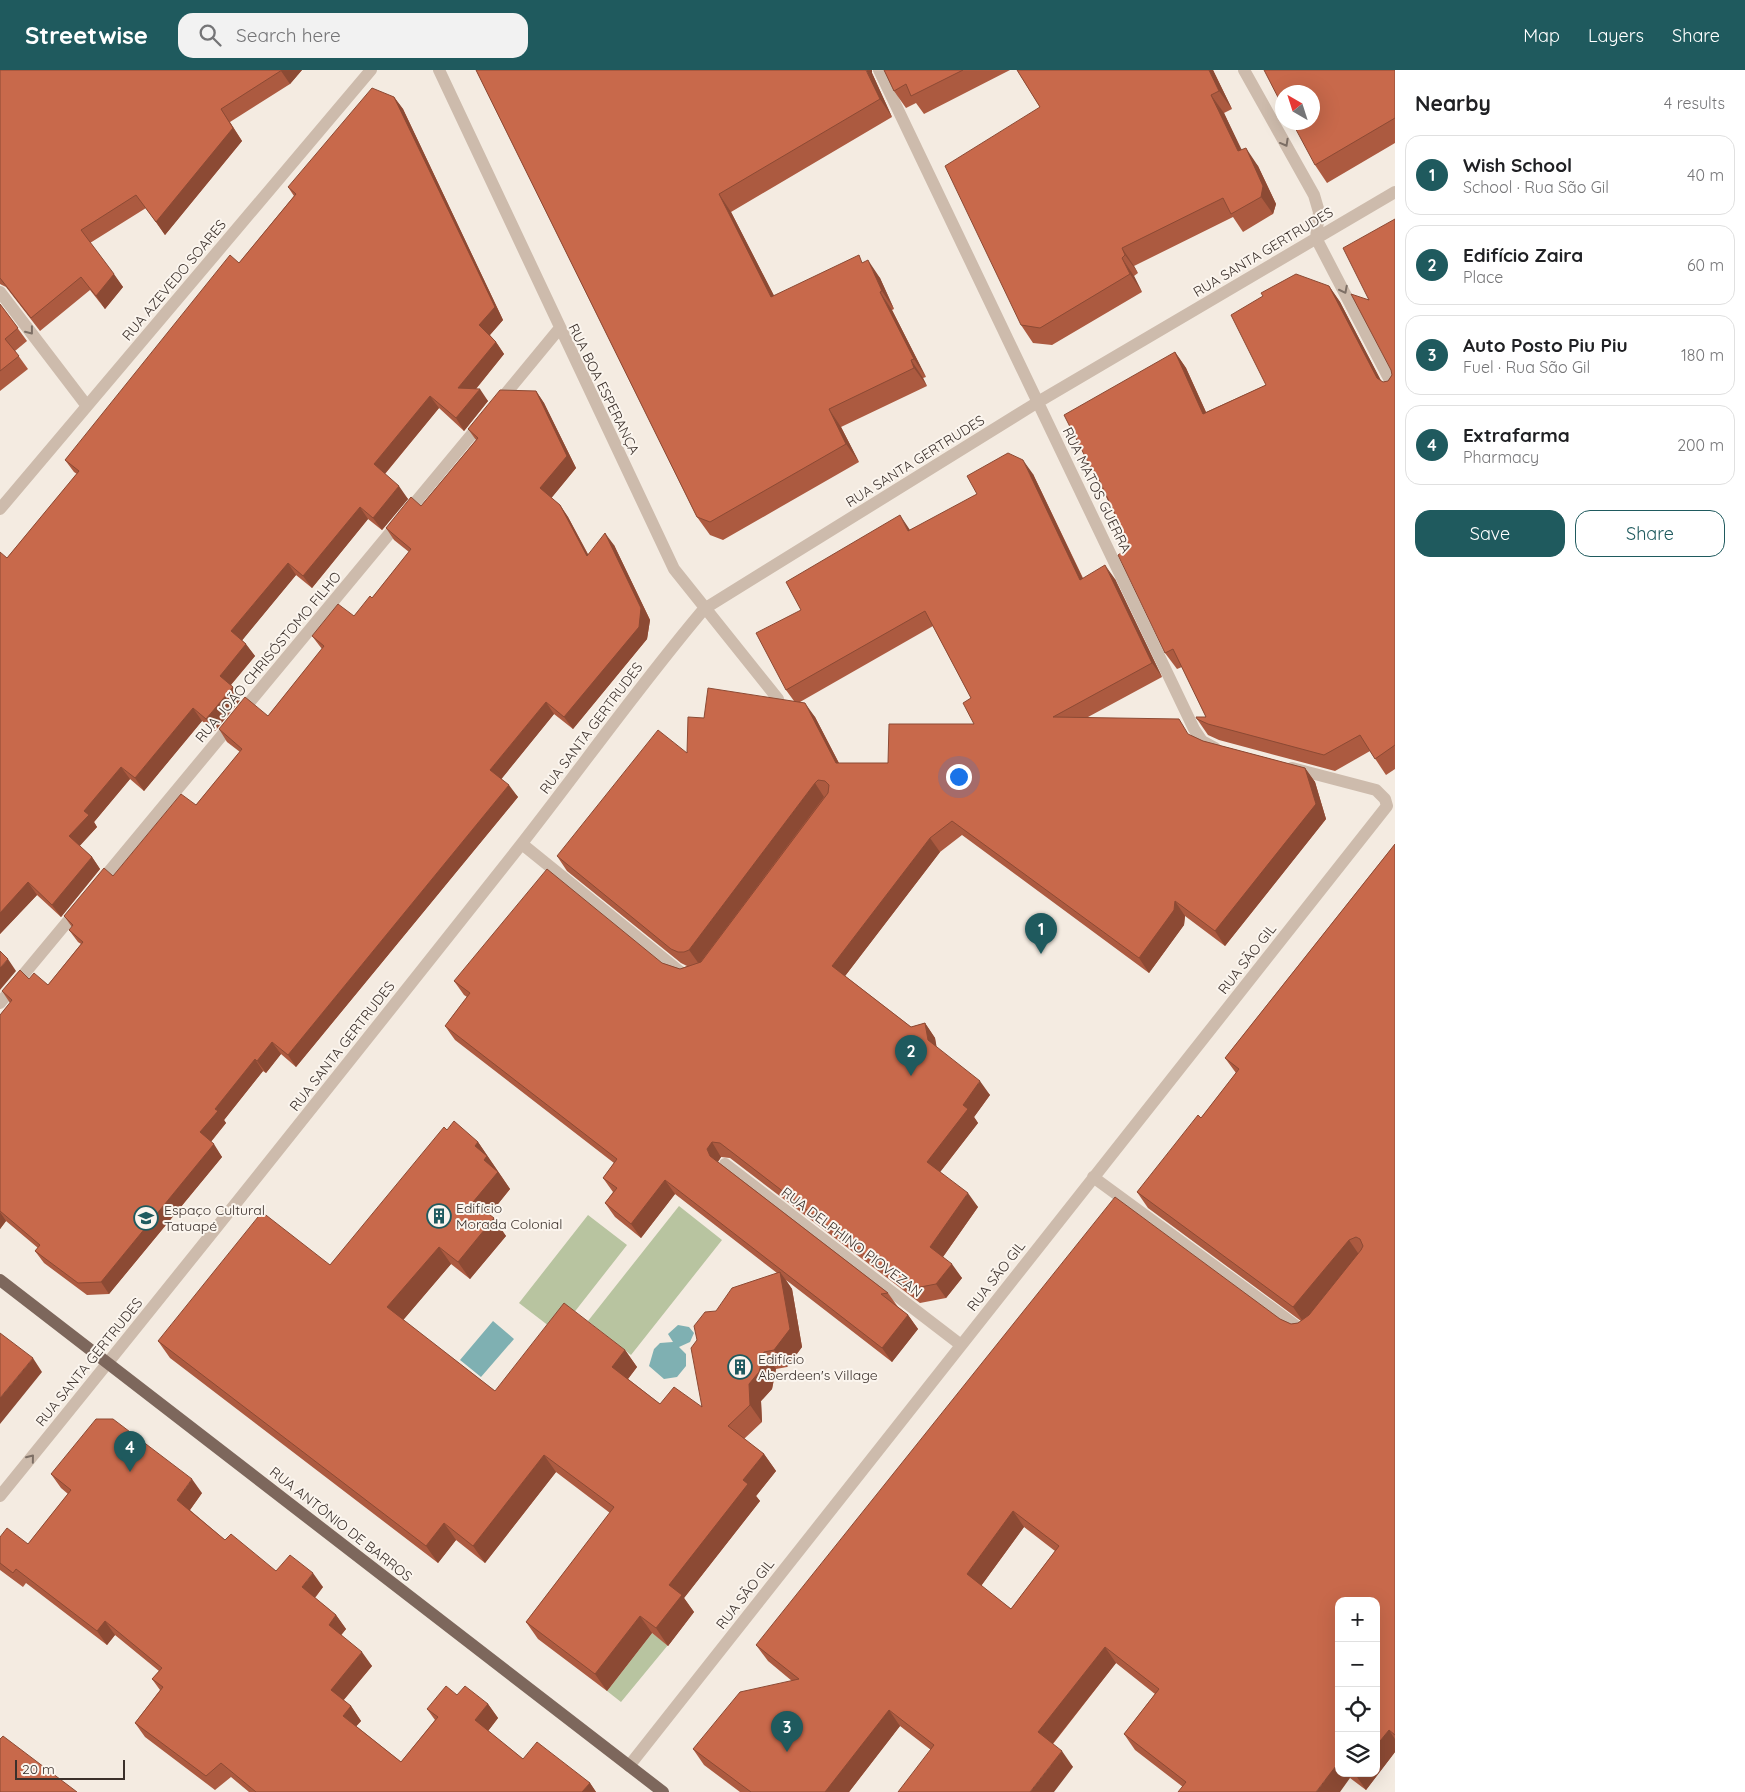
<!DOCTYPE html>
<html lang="en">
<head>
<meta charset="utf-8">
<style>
	body { margin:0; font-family:Quicksand,sans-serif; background:#f2f2f2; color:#202124 }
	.controls { position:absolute; right:15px; bottom:15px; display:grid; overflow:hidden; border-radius:10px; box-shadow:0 5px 20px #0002 }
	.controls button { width:45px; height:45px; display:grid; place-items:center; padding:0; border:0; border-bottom:1px solid #e0e0e0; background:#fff; color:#202124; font:25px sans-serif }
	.compass { position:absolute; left:1275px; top:15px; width:45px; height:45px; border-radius:50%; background:#fff; box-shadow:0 5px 20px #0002; rotate:321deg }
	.scale { position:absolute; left:15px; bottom:12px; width:110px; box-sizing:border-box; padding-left:5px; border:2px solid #3b302b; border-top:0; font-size:14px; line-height:18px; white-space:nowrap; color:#3b302b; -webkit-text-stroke:4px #fbf5ee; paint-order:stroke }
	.you { position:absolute; left:958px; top:706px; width:18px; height:18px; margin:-12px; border:4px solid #fff; border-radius:50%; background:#1a73e8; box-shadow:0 0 0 8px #1a73e833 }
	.badge { display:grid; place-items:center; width:32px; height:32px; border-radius:50%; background:#1f5a5e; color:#fff; font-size:16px; font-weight:700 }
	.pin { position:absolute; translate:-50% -41px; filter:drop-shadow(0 1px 2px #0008) }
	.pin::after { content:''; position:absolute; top:26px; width:18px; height:15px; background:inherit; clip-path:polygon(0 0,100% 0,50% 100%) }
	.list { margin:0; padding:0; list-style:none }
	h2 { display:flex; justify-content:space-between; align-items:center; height:65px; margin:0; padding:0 20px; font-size:21px }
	h2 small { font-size:16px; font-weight:400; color:#757577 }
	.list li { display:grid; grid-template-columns:32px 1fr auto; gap:15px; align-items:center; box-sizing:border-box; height:80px; margin:0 10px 10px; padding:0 10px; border:1px solid #e0e0e0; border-radius:15px }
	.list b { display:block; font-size:19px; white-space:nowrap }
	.list p { margin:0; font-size:16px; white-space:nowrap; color:#757577 }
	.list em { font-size:16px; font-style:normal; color:#757577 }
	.actions { display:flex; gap:10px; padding:15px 20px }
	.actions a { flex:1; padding:11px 0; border:1px solid #1f5a5e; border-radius:15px; text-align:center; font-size:18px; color:#1f5a5e }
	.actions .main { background:#1f5a5e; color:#fff }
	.icon { flex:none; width:28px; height:28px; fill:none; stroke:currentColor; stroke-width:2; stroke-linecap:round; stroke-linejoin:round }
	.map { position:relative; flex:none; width:1395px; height:1722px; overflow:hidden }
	header { display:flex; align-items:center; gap:30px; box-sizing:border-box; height:70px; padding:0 25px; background:#1f5a5e; color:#fff }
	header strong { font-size:24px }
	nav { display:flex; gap:28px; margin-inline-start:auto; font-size:18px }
	.search { width:350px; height:45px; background:#f2f2f2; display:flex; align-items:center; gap:12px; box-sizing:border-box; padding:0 18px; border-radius:15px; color:#757577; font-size:19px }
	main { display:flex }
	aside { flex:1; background:#fff }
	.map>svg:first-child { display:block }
	.green { fill:#b8c4a0 }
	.water { fill:#7fb0b2 }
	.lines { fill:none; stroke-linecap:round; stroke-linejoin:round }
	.minor { stroke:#cdbbac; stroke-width:12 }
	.major { stroke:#7d675c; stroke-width:12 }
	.wall { fill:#ac5a40; fill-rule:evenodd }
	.shaded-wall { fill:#8c4a34 }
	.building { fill:#c8694b; stroke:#8c4a34; fill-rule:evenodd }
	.oneway { stroke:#7d6f65 }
	.labels { text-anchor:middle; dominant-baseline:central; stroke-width:4; stroke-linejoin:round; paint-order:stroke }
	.street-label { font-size:14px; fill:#3b302b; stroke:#fbf5ee }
	.poi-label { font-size:14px; fill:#3b302b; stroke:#fbf5ee; text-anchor:start }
</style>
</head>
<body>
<header>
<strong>Streetwise</strong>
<div class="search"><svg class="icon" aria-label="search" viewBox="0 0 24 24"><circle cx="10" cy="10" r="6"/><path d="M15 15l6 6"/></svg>Search here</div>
<nav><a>Map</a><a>Layers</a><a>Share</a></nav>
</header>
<main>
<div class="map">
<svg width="1395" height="1722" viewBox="0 0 1395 1722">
	<rect width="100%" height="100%" fill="#f4ebe1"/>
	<!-- green -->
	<path class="green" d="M679,1136L722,1170L631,1285L588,1251Z
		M588,1145L627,1175L558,1263L519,1233Z
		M652,1563L668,1575L621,1632L607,1621Z"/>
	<!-- water -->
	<path class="water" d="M493,1251L514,1269L481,1307L460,1290Z
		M678,1255L689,1257L694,1263L690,1272L679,1277L686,1284V1296L677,1307L664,1309L649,1296L654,1279L660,1273L673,1272L668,1264Z"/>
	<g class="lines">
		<!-- minor -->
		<path class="minor" d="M439,0L674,499L778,629
			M879,0L1194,659L1202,671L1215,678
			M1244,0L1314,125L1319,142L1316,168L1395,320
			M0,222L87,336
			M498,333L559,259
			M0,439L371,0
			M522,774L684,905
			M97,816L482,352
			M0,933L78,839
			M725,1094L961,1275
			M1093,1107L1303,1261
			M0,1426C174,1212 345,997 516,781C579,701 638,617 704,539L1038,332L1395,122
			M629,1696L1387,736L1385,729L1376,720L1292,698"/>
		<!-- major -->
		<path class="major" d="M0,1210L663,1722"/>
	</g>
	<!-- wall -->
	<path class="wall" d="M0,0H302L290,14L230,52L242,71L165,165L146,138L90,173L123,217L105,239L90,220L40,261L6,217L0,214Z
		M476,0L872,3L892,47L731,142L774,226L864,192L880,208L894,239L892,240L926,307L923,308L927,316L841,357L859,392L723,470L710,465L697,447Z
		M884,0H1010L924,44L916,33L906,38L894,21Z
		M1017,0H1213L1232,39L1224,43L1241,80L1258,96L1276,134L1273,144L1243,162L1233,147L1134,196L1138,203L1134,206L1142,222L1052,275L1033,273L1021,255L1040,37Z
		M1395,0V73L1327,113L1315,95Z
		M394,27L403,39L503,250L490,265L496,272L504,284L476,319L488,331L464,361L439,338L385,404L408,429L382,460L368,449L312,518L296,505L242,570L255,586L231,615L241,629L215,661L202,651L144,721L130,709L94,752L97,757L79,776L92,787L100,799L61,847L37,825L0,864L7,488L77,404L74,402L65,390L239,193L294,126L288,117Z
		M1395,149V699L1386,705L1370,681L1335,701L1219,670L1208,665L1197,649L1206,647L1182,597L1177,599L1165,583L1130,477L1100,414L1094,404L1175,282L1186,298L1206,342L1266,315L1329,216L1340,232L1381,311L1383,312L1388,311L1392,305L1391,300L1369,230Z
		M0,234L27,271L15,281L28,299L0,321Z
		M536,321L544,333L576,398L551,428L560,435L568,447L588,484L614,475L650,550L647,569L573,659L554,644L501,709L518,727L296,997L281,984L266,1003L263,1001L224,1050L226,1053L211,1072L222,1087L109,1224L87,1225L44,1193L35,1181L38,1178L6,1151L0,1159V945L10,933L2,921L29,909L48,915L81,874L78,872L69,860L72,857L64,846L113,806L196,735L201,729L240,682L227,672L219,659L268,646L322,579L312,566L354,546L372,528L409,482L394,470L386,458L421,436L476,370L468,359Z
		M1033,404L1083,508L1115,509L1162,607L1088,647L1190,665L1203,671L1305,698L1315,712L1326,749L1225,876L1185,846L1184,855L1149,903L962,765L940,782L845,906L911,957L925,953L935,968L936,977L990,1025L974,1047L978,1053L940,1102L978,1137L943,1187L962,1208L946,1228L920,1233L730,1088L721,1087L718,1092L888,1223L898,1237L908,1245L918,1259L892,1292L786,1210L792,1219L802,1277L787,1297L776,1299L772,1319L761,1331L762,1352L744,1369L764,1384L776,1401L756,1426L760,1431L684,1528L694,1542L668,1576L652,1563L607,1621L538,1569L526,1552L610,1443L556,1402L485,1493L456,1470L438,1493L170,1288L158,1271L330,1195L447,1060L478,1072L510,1119L489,1145L506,1166L470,1209L451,1194L403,1250L495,1321L625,1280L637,1297L628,1309L660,1334L702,1337L697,1270L716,1241L777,1203L675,1124L641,1168L615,1147L605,1133L613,1122L603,1108L614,1093L455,970L445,956L467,927L464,925L454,911L662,893L680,899L687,896L681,893L567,801L557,786L687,683L704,648L794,631L786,620L801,540L910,460ZM933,556L971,628L974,654L888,693H839L815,647L800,632Z
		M1395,774V1682L1366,1720L1350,1708L1183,1717L1135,1680L1124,1664L1155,1624L1116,1593L1053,1674L1073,1697L931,1680L900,1656L849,1722H740L704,1695L693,1679L792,1611L768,1591L756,1575L1280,1249L1291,1254L1298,1253L1301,1251L1148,1138L1137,1122L1201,1048L1236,1003L1225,988ZM1024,1457L1055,1481L1011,1539L981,1516ZM1339,1531L1376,1703H1339Z
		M51,1404L202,1423L190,1440L225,1470L276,1501L323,1517L315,1528L336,1545L346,1559L341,1565L372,1596L343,1631L351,1636L361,1651L356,1656L401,1692L435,1650L427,1639L457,1625L488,1634L498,1648L488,1661L523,1689L590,1713L596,1722H249L231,1707L215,1720L145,1667L135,1653L160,1620L152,1609L159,1601L115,1565L107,1575L26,1513L23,1517L0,1500V1467L28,1474L68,1424L61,1418Z"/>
	<!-- shaded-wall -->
	<path class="shaded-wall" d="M282,0H302L290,14L281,1Z
		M866,0H872V3L892,47L880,29Z
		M1209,0H1213L1232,39L1219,21Z
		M1211,25L1224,43L1251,99L1238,81Z
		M394,27L403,39L503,250L488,267L479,255Z
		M221,39L242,71L165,165L156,152Z
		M1246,78L1258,96L1276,134L1273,144L1261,127Z
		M719,124L731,142L784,245L771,227Z
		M1122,178L1134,196L1138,203L1125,185Z
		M1122,188L1134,206L1142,222L1130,204Z
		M868,190L880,208L894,239L882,221Z
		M114,204L123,217L105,239L96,226Z
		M1329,216L1340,232L1388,324L1377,308Z
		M880,222L892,240L926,307L914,289Z
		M496,272L504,284L466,331L458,318Z
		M1175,282L1186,298L1214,360L1203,344Z
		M911,290L923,308L927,316L914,298Z
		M480,319L488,331L464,361L456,348Z
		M536,321L544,333L576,398L549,431L540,418Z
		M430,326L439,338L383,406L374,394Z
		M829,339L841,357L859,392L846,374Z
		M1023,390L1033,404L1090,524L1080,510Z
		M399,416L408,429L382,460L373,448Z
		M560,435L568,447L595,498L587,486Z
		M360,437L368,449L312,518L303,506Z
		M900,445L910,460L918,476L908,461Z
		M605,463L614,475L650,550L647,569L573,659L564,647Z
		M288,493L296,505L240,573L231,561Z
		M1105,495L1115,509L1162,607L1152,593Z
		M246,574L255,586L228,618L220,606Z
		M233,617L241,629L215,661L206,649Z
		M546,632L554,644L499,712L490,700Z
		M805,633L815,647L846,707L836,693Z
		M193,638L202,651L144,721L135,708Z
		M121,697L130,709L94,752L97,757L77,779L69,766L84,741Z
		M1305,698L1315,712L1326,749L1225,876L1215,861Z
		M815,713L824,727L699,894L689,880Z
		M509,715L518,727L296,997L288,985Z
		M930,768L940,782L842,910L832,896Z
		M92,787L100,799L61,847L52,835Z
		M28,812L37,825L0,864V843Z
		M1175,831L1185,846L1184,855L1149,903L1139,888Z
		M8,889L16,901L0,920V898Z
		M925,953L935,968L938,984L928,970Z
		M272,972L281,984L266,1003L257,991Z
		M255,989L263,1001L224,1050L226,1053L208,1075L200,1062L215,1039Z
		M980,1011L990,1025L974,1047L978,1053L937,1106L927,1092L963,1035Z
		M478,1072L510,1119L486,1149L473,1132L475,1076Z
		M712,1072L721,1087L717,1093L710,1086L707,1079Z
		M214,1074L222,1087L109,1224L101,1212Z
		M665,1110L675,1124L641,1168L631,1154Z
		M968,1123L978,1137L940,1191L930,1177Z
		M0,1142L6,1151L0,1159Z
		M494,1148L506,1166L470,1209L458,1192Z
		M1349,1170L1360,1186L1304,1253L1293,1237Z
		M439,1177L451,1194L399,1255L387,1237Z
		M952,1194L962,1208L946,1228L936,1214Z
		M780,1202L792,1219L802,1277L787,1297L774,1280Z
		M908,1245L918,1259L892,1292L882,1278Z
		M625,1280L637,1297L624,1314L612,1297Z
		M764,1282L776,1299L772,1319L761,1331L762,1352L750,1335L749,1314Z
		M33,1288L42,1302L0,1354V1328Z
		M764,1384L776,1401L756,1426L760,1431L684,1528L694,1542L668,1576L656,1558L669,1515L743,1410Z
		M544,1385L556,1402L485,1493L473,1476Z
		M192,1409L202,1423L187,1444L177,1430Z
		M1013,1441L1024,1457L978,1520L967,1504Z
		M444,1453L456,1470L438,1493L426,1476Z
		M313,1503L323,1517L312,1531L302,1517Z
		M336,1545L346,1559L338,1569L329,1555Z
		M640,1546L652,1563L607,1621L595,1604Z
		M105,1551L115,1565L107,1575L97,1561Z
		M1105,1577L1116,1593L1049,1678L1038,1662Z
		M362,1582L372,1596L340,1634L331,1620Z
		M488,1634L498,1648L485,1665L475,1650Z
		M351,1636L361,1651L353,1660L343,1646Z
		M889,1640L900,1656L849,1722H825Z
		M1389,1660L1395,1669V1682L1366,1720L1355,1704L1376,1703V1676Z
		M1062,1681L1073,1697L1054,1722H1030Z
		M1339,1692V1703H1347L1350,1708L1340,1722H1316Z
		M590,1713L596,1722H582Z"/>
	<!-- building -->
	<path class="building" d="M0,0H282L221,39L233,58L156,152L136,125L81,160L114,204L96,226L81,207L31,248L0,208Z
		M476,0H866L880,29L719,124L771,227L859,185L862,193L868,190L882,221L880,222L914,289L911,290L914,298L829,339L846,374L710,452L697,447Z
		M884,0H963L911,26L906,14L894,21Z
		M1017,0H1209L1219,21L1211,25L1238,81L1246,78L1263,116L1261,127L1231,144L1223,128L1122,178L1125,185L1122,188L1130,204L1040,258L1021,255L945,96L1040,37Z
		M1264,0H1395V48L1315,95L1292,52H1312V22H1282V35Z
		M372,18L394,27L495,237L479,255L496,272L458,318L480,319L456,348L430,326L374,394L399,416L373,448L360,437L303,506L288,493L231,561L246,574L220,606L233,617L206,649L193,638L135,708L121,697L84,741L89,745L69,766L92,787L52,835L28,812L0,843V482L7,488L79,401L65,390L230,185L239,193L296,124L288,117Z
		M1395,149V675L1375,689L1360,665L1324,685L1208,654L1197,649L1196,647H1206L1173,579L1165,583L1118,485L1130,477L1096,403L1094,404L1064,345L1175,282L1203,344L1266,315L1231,245L1263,226L1261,223L1296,204L1329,216L1377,308L1383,312L1388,311L1392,305L1391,300L1351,224L1369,230L1343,178Z
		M0,234L18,258L5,269L19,286L0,301Z
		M500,320L536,321L567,386L540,418L560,435L587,486L605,463L641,538L639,557L564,647L546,632L490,700L509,715L288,985L272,972L257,991L255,989L215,1039L218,1041L200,1062L214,1074L101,1212L78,1213L35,1181L40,1175L0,1141V945L12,930L2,921L20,900L29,909L34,903L48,915L83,872L69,860L73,855L64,846L104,798L113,806L181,724L196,735L242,679L219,659L245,627L268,646L324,576L312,566L338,534L354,546L370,526L372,528L411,479L386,458L411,427L421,436L478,368L468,359Z
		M1008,383L1023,390L1080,510L1105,495L1152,593L1053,647L1179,649L1188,664L1203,671L1305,698L1316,734L1215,861L1175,831L1174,840L1139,888L952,751L930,768L832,896L911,957L925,953L928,970L980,1011L963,1035L968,1039L927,1092L968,1123L930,1177L952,1194L936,1214L910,1219L720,1073L712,1072L707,1079L710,1086L888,1223L881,1224L908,1245L882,1278L665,1110L631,1154L605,1133L617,1118L603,1108L617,1089L445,956L470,923L454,911L547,799L662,893L680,899L701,892L828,723L829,715L825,711L818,710L815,713L689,880L684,882H678L671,879L557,786L658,660L687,683L688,647L704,648L708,618L805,633L836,693H888L889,654H974L963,633L971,628L925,541L786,620L756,563L801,540L786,512L900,445L908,461L977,424L967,406Z
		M1395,774V1665L1389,1660L1376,1676V1531H1339V1692L1316,1722H1178L1186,1712L1124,1664L1159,1619L1105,1577L1038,1662L1062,1681L1030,1722H898L934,1675L889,1640L825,1722H751L693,1679L740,1622L799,1609L756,1575L1115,1127L1280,1249L1291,1254L1298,1253L1309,1245L1361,1180L1363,1176L1360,1169L1356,1167L1349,1170L1293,1237L1137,1122L1198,1045L1201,1048L1239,999L1225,988ZM1013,1441L1059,1476L1011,1539L967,1504Z
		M0,881L8,889L0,898Z
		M454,1051L478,1072L475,1076L487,1086L484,1090L498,1102L473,1132L494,1148L458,1192L439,1177L387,1237L495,1321L564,1233L625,1280L612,1297L660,1334L674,1317L702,1337L691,1278L697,1270L694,1256L705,1242L716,1241L732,1218L780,1202L790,1259L774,1280L764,1282L759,1302L749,1314L750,1335L728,1356L764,1384L743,1410L748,1414L669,1515L682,1525L656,1558L640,1546L595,1604L526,1552L614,1437L544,1385L473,1476L444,1453L426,1476L158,1271L262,1142L330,1195L444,1057L447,1060Z
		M0,1263L33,1288L0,1328Z
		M96,1349H113L192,1409L177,1430L225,1470L231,1464L276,1501L290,1485L313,1503L302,1517L336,1545L329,1555L362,1582L331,1620L351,1636L343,1646L401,1692L438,1647L427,1639L446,1616L457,1625L465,1616L488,1634L475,1650L523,1689L537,1672L590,1713L582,1722H256L221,1693L206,1706L135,1653L163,1617L152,1609L162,1598L105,1551L97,1561L16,1499L13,1503L0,1493V1467L7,1458L28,1474L71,1420L51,1404Z
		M3,1666L77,1722H0V1669Z"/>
	<!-- one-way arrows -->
	<defs><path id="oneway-chevron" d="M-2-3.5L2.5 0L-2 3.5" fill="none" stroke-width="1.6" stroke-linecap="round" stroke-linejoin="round" transform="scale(1.25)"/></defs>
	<g class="oneway">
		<use href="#oneway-chevron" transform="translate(1285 73) rotate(61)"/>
		<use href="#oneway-chevron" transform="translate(1344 220) rotate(63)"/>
		<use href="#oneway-chevron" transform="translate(30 261) rotate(52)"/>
		<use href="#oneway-chevron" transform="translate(31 1388) rotate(-51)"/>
	</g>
	<!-- icons -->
	<defs>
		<g id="building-ring" transform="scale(1.25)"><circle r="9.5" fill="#fbf5ee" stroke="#1f5a5e" stroke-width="1.5"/><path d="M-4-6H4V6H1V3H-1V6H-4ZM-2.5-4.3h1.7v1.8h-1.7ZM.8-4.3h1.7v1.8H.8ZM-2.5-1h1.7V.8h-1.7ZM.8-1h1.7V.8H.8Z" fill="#1f5a5e"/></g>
		<g id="university-ring" transform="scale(1.25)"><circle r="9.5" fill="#fbf5ee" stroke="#1f5a5e" stroke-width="1.5"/><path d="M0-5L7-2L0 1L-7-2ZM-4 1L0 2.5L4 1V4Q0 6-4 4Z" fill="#1f5a5e"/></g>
	</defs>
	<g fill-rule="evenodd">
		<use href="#building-ring" x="439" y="1146"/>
		<use href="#university-ring" x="146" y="1148"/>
		<use href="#building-ring" x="740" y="1297"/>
	</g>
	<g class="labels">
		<!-- street labels -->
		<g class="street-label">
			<text transform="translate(1263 182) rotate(-31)">RUA SANTA GERTRUDES</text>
			<text transform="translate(174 210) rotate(-50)">RUA AZEVEDO SOARES</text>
			<text transform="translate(604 319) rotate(64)">RUA BOA ESPERANÇA</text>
			<text transform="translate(915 391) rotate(-32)">RUA SANTA GERTRUDES</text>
			<text transform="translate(1097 420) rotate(64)">RUA MATOS GUERRA</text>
			<text transform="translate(268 587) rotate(-50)">RUA JOÃO CHRISÓSTOMO FILHO</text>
			<text transform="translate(591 658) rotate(-53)">RUA SANTA GERTRUDES</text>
			<text transform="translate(1247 889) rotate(-52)">RUA SÃO GIL</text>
			<text transform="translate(342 976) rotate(-52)">RUA SANTA GERTRUDES</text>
			<text transform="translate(852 1172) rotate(37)">RUA DELPHINO PIOVEZAN</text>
			<text transform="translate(996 1206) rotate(-52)">RUA SÃO GIL</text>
			<text transform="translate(89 1292) rotate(-51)">RUA SANTA GERTRUDES</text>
			<text transform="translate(341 1454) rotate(38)">RUA ANTÔNIO DE BARROS</text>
			<text transform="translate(745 1524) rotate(-52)">RUA SÃO GIL</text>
		</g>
		<!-- poi labels -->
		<g class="poi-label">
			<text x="456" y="1138">Edifício<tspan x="456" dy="16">Morada Colonial</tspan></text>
			<text x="164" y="1140">Espaço Cultural<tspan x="164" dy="16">Tatuapé</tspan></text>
			<text x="758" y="1289">Edifício<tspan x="758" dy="16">Aberdeen's Village</tspan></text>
		</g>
	</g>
</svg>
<div class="controls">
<button>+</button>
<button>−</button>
<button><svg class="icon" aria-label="locate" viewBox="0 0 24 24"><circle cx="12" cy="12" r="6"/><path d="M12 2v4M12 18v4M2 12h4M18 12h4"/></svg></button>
<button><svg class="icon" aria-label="layers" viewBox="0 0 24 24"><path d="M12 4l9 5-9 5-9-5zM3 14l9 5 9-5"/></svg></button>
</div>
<svg class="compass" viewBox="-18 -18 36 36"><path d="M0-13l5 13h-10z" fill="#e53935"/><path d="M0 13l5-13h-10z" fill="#757577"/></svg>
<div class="scale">20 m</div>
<div class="you"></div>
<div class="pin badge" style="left:1041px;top:884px">1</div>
<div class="pin badge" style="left:911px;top:1006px">2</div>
<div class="pin badge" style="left:787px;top:1682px">3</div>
<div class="pin badge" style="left:130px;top:1402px">4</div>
</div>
<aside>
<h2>Nearby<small>4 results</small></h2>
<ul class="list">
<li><span class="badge">1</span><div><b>Wish School</b><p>School · Rua São Gil</p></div><em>40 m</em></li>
<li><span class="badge">2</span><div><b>Edifício Zaira</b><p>Place</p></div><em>60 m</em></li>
<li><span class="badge">3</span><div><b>Auto Posto Piu Piu</b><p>Fuel · Rua São Gil</p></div><em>180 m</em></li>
<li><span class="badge">4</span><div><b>Extrafarma</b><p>Pharmacy</p></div><em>200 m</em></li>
</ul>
<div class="actions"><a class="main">Save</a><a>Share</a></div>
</aside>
</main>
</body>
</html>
